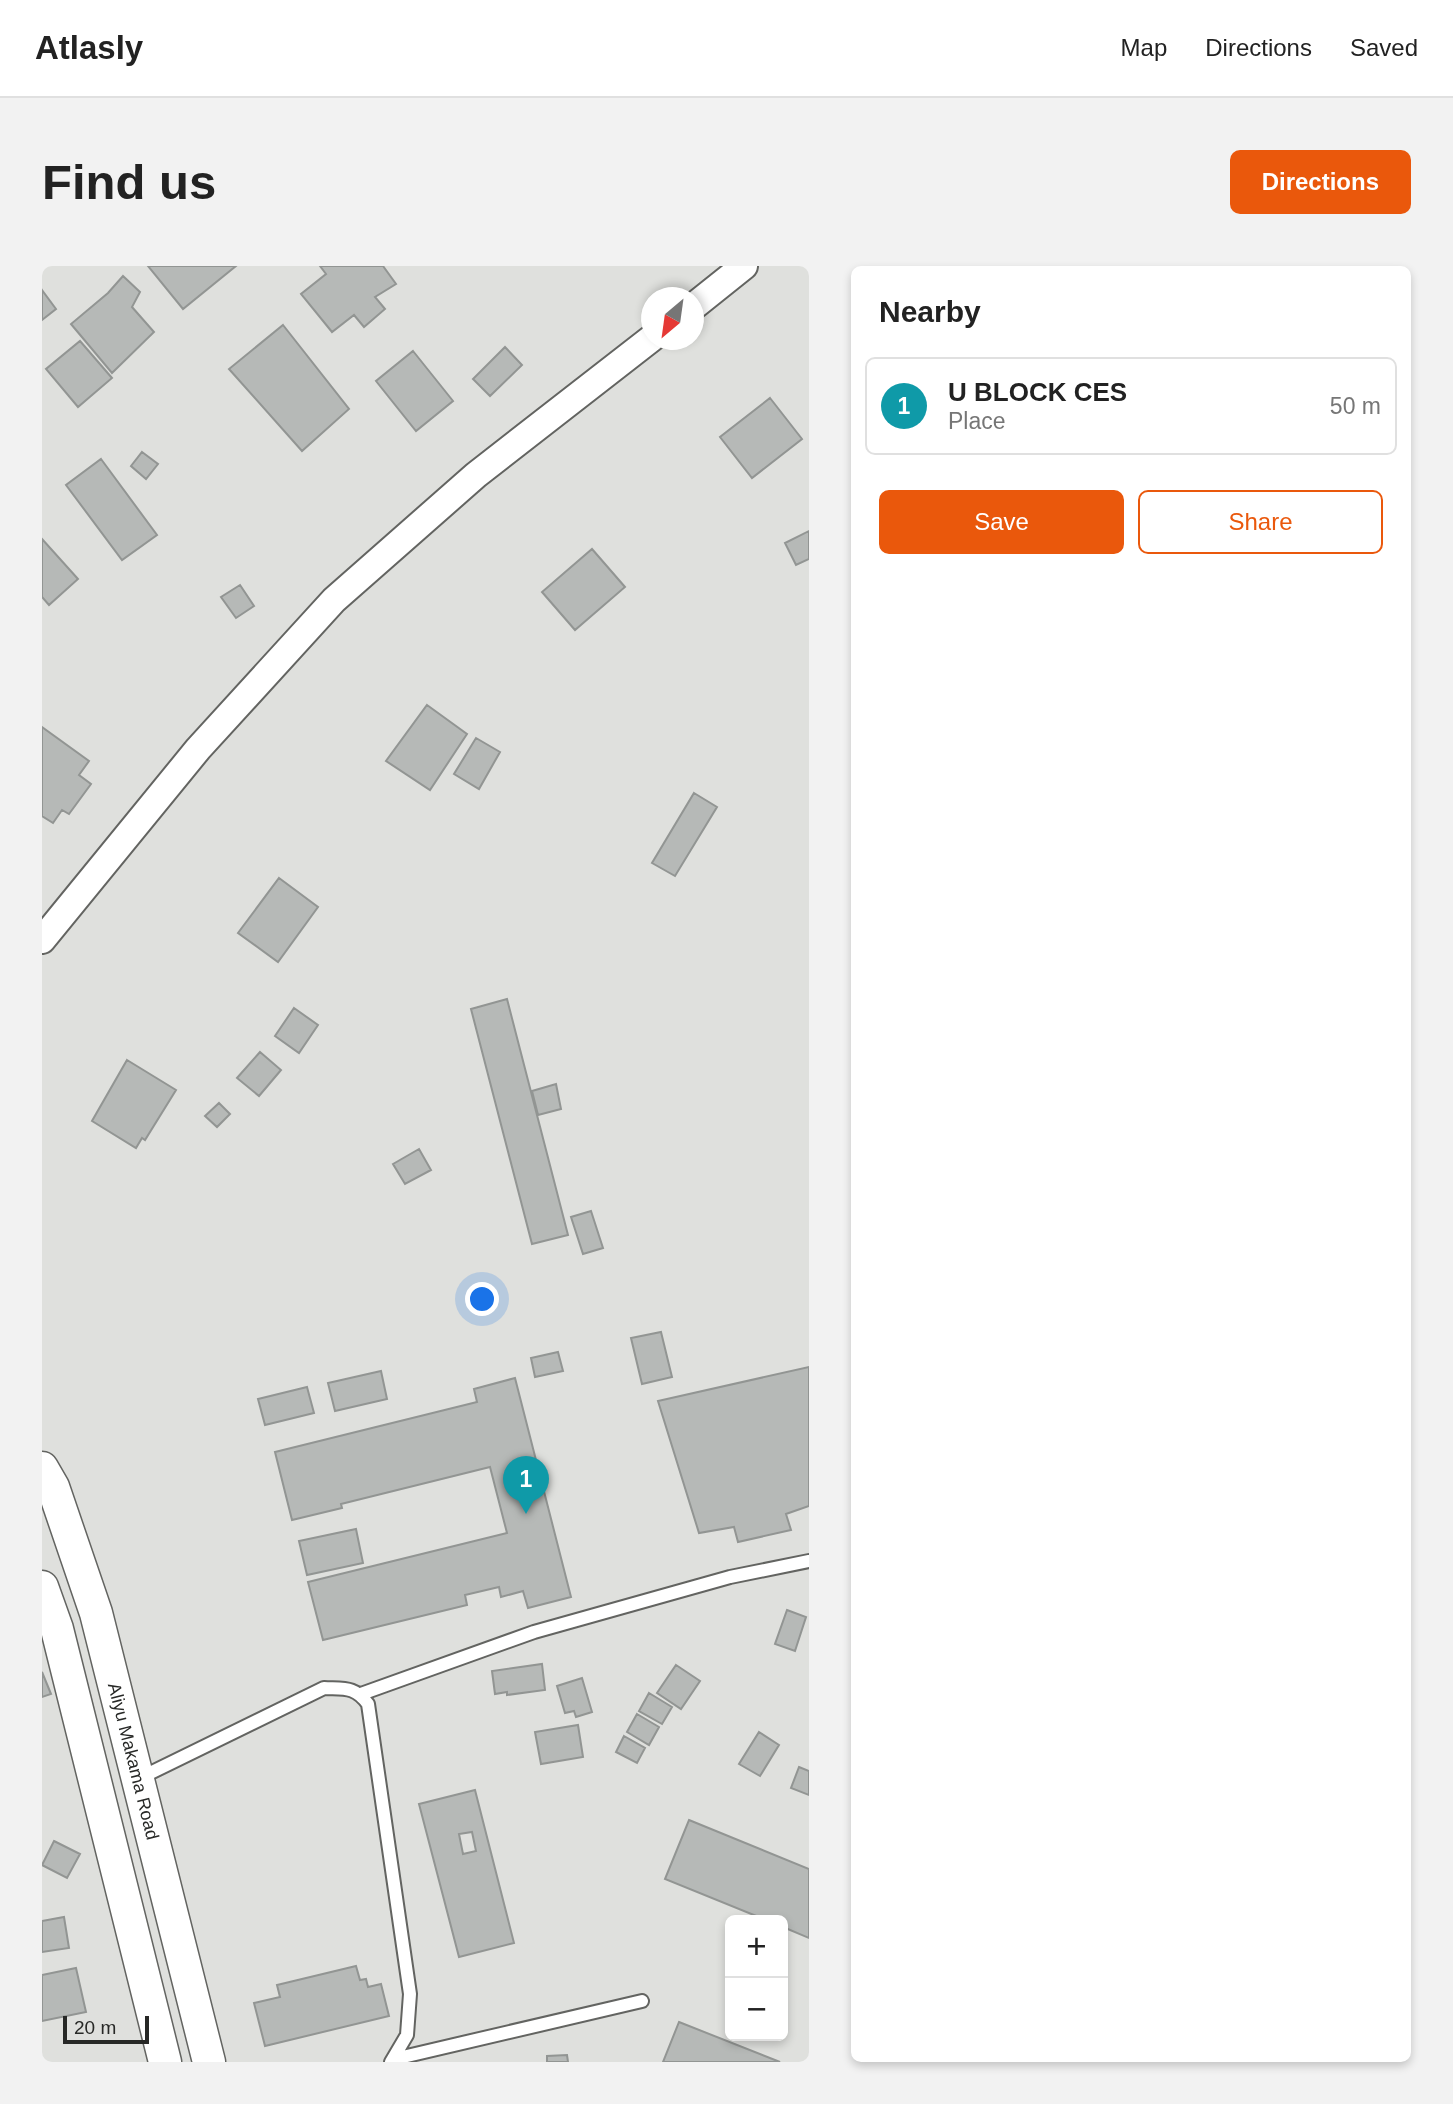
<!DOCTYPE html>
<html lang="en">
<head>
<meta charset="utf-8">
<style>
	body { margin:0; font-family:Helvetica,sans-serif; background:#f2f2f2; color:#222 }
	.controls { position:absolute; right:21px; bottom:21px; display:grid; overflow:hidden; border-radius:10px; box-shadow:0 4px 10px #0003 }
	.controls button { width:63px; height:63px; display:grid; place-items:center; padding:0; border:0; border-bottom:2px solid #e0e0e0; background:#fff; color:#222; font:35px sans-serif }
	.compass { position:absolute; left:599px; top:21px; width:63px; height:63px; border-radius:50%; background:#fff; box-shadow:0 4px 10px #0003; rotate:209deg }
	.scale { position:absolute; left:21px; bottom:18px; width:86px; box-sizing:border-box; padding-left:7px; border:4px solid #272826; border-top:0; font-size:19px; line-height:24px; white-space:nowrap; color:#272826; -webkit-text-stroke:5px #dfe0dd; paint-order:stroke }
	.you { position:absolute; left:441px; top:1034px; width:24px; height:24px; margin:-18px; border:5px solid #fff; border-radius:50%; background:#1a73e8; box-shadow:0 0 0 10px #1a73e833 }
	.badge { display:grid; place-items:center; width:46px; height:46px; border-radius:50%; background:#ea580c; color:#fff; font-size:23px; font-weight:700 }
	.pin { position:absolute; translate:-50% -58px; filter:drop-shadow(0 2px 4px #0008) }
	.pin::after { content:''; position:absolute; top:37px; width:24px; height:21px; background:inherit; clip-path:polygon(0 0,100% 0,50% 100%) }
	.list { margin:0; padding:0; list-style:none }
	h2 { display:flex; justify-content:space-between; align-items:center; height:91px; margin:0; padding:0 28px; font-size:30px }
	h2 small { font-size:23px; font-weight:400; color:#767676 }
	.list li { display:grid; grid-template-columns:46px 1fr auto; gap:21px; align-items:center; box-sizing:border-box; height:98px; margin:0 14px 14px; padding:0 14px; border:2px solid #e0e0e0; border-radius:10px }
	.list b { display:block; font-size:26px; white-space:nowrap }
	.list p { margin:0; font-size:23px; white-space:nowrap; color:#767676 }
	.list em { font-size:23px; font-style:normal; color:#767676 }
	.actions { display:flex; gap:14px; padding:21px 28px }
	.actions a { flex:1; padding:16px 0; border:2px solid #ea580c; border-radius:10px; text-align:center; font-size:24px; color:#ea580c }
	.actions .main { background:#ea580c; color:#fff }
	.map { position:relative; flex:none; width:767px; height:1796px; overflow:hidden; border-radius:10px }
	header { display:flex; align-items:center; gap:42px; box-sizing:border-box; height:98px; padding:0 35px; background:#fff; border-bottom:2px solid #e0e0e0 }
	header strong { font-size:33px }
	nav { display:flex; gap:38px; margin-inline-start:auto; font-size:24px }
	.intro { display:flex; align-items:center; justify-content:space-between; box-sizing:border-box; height:168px; padding:0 42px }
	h1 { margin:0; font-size:49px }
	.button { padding:18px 32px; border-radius:10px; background:#ea580c; color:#fff; font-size:24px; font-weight:700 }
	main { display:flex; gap:42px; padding:0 42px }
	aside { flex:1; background:#fff; border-radius:10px; box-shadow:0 4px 10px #0003 }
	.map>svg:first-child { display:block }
	.building { fill:#b6b9b7; stroke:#929593; stroke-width:2; fill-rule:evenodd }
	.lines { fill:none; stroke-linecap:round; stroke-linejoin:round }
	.service-casing { stroke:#636461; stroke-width:16 }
	.minor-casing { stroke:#636461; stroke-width:30 }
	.tertiary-casing { stroke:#636461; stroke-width:35 }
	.service { stroke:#fff; stroke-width:12 }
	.minor { stroke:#fff; stroke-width:26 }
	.tertiary { stroke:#fff; stroke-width:32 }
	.labels { text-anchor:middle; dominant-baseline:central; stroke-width:5; stroke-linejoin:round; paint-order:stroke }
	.street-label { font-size:18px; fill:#272826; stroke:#dfe0dd }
</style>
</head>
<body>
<header>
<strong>Atlasly</strong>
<nav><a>Map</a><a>Directions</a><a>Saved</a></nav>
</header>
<div class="intro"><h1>Find us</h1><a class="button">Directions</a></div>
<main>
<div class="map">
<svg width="767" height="1796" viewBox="0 0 767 1796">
	<rect width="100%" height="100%" fill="#dfe0dd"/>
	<!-- building -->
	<path class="building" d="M106,0H194L141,43Z
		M278,0H341L354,18L333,31L343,43L322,61L312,49L290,66L259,28L284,8Z
		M81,10L98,26L90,41L112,66L70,107L29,58L66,27Z
		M0,24L14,43L0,54Z
		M241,59L307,143L260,185L187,103Z
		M38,75L70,112L36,141L4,103Z
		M463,81L480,99L448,130L431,113Z
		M371,85L411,135L374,165L334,115Z
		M728,132L760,173L710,212L678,171Z
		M100,186L116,198L104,213L89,200Z
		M59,193L115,269L80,294L24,219Z
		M767,265V293L754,299L743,277Z
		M0,273L36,313L7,339L0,331Z
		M550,283L583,321L533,364L500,326Z
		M198,319L212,340L194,352L179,331Z
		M385,439L425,468L388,524L344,495Z
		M0,461L47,495L37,509L49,518L27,548L20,544L11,557L0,550Z
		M434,472L458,486L437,523L412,508Z
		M652,527L675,541L633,610L610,597Z
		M237,612L276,641L236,696L196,667Z
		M465,733L526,969L490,978L429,743Z
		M252,742L276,759L257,787L233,770Z
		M218,786L239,804L217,830L195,812Z
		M85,794L134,824L103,874L100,872L94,882L50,855Z
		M514,818L519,843L496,849L490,825Z
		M177,837L188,848L175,861L163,850Z
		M377,883L389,904L363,918L351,898Z
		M549,945L561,982L541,988L529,951Z
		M619,1066L630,1111L600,1118L589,1072Z
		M516,1086L521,1105L493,1111L489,1092Z
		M767,1101V1240L744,1248L749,1264L696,1276L692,1261L657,1267L616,1135Z
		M339,1105L345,1133L293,1145L286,1117Z
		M473,1112L529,1331L486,1342L481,1325L459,1331L457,1321L423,1329L425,1339L281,1374L266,1316L465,1267L448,1201L299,1238L300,1242L250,1254L233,1186L435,1136L432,1123Z
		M265,1121L272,1147L223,1159L216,1133Z
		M314,1263L321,1297L265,1309L257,1275Z
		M745,1344L764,1351L753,1385L733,1378Z
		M500,1398L503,1424L465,1429V1426L453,1428L450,1405Z
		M634,1399L658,1415L639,1443L615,1427Z
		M0,1406L9,1428L0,1431Z
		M540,1412L550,1446L534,1451L532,1445L523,1447L515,1420Z
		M607,1427L630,1441L620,1458L597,1445Z
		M595,1448L617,1461L607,1479L585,1466Z
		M536,1459L541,1491L499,1498L493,1466Z
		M717,1466L737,1479L718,1510L697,1498Z
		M582,1470L603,1482L595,1497L574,1486Z
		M757,1501L767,1505V1529L749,1522Z
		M433,1524L472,1677L417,1691L377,1538ZM430,1566L434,1585L421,1588L417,1568Z
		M647,1554L767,1603V1672L741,1661V1654H724L623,1613Z
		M12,1575L38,1588L25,1612L0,1599Z
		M22,1651L27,1682L0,1686V1655Z
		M314,1700L318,1714L324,1713L326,1721L339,1718L347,1750L223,1780L212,1737L238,1731L235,1719Z
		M34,1702L44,1746L0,1755V1709Z
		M637,1756L738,1796H621Z
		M525,1789L526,1796H505V1790Z"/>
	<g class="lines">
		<!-- service casing -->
		<g class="service-casing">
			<path id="service" d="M319,1428L492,1366L688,1311L767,1295
				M96,1513L282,1422C302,1423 313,1420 326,1438L368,1728L365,1769L349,1796
				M352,1793L600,1735"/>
		</g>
		<!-- minor casing -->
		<g class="minor-casing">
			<path id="minor" d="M652,40L702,0
				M0,674L156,483L292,334L434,209L610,72"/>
		</g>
		<!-- tertiary casing -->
		<g class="tertiary-casing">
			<g id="tertiary">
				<path id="s1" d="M0,1202L11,1221L54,1347L167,1796"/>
				<path d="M0,1321L15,1363L123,1796"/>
			</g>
		</g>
		<!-- service -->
		<use href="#service" class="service"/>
		<!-- minor -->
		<use href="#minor" class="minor"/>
		<!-- tertiary -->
		<use href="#tertiary" class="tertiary"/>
	</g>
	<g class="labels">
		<!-- street labels -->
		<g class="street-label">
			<text stroke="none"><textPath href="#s1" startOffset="308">Aliyu Makama Road</textPath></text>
		</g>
	</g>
</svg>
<div class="controls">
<button>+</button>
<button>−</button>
</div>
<svg class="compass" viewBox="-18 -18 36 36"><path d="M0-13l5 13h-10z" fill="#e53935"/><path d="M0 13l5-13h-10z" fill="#767676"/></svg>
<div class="scale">20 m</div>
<div class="you"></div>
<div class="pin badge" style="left:484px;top:1248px;background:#0f9aa8">1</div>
</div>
<aside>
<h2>Nearby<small></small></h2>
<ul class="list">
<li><span class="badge" style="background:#0f9aa8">1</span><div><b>U BLOCK CES</b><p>Place</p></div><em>50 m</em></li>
</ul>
<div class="actions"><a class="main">Save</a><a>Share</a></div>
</aside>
</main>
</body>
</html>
